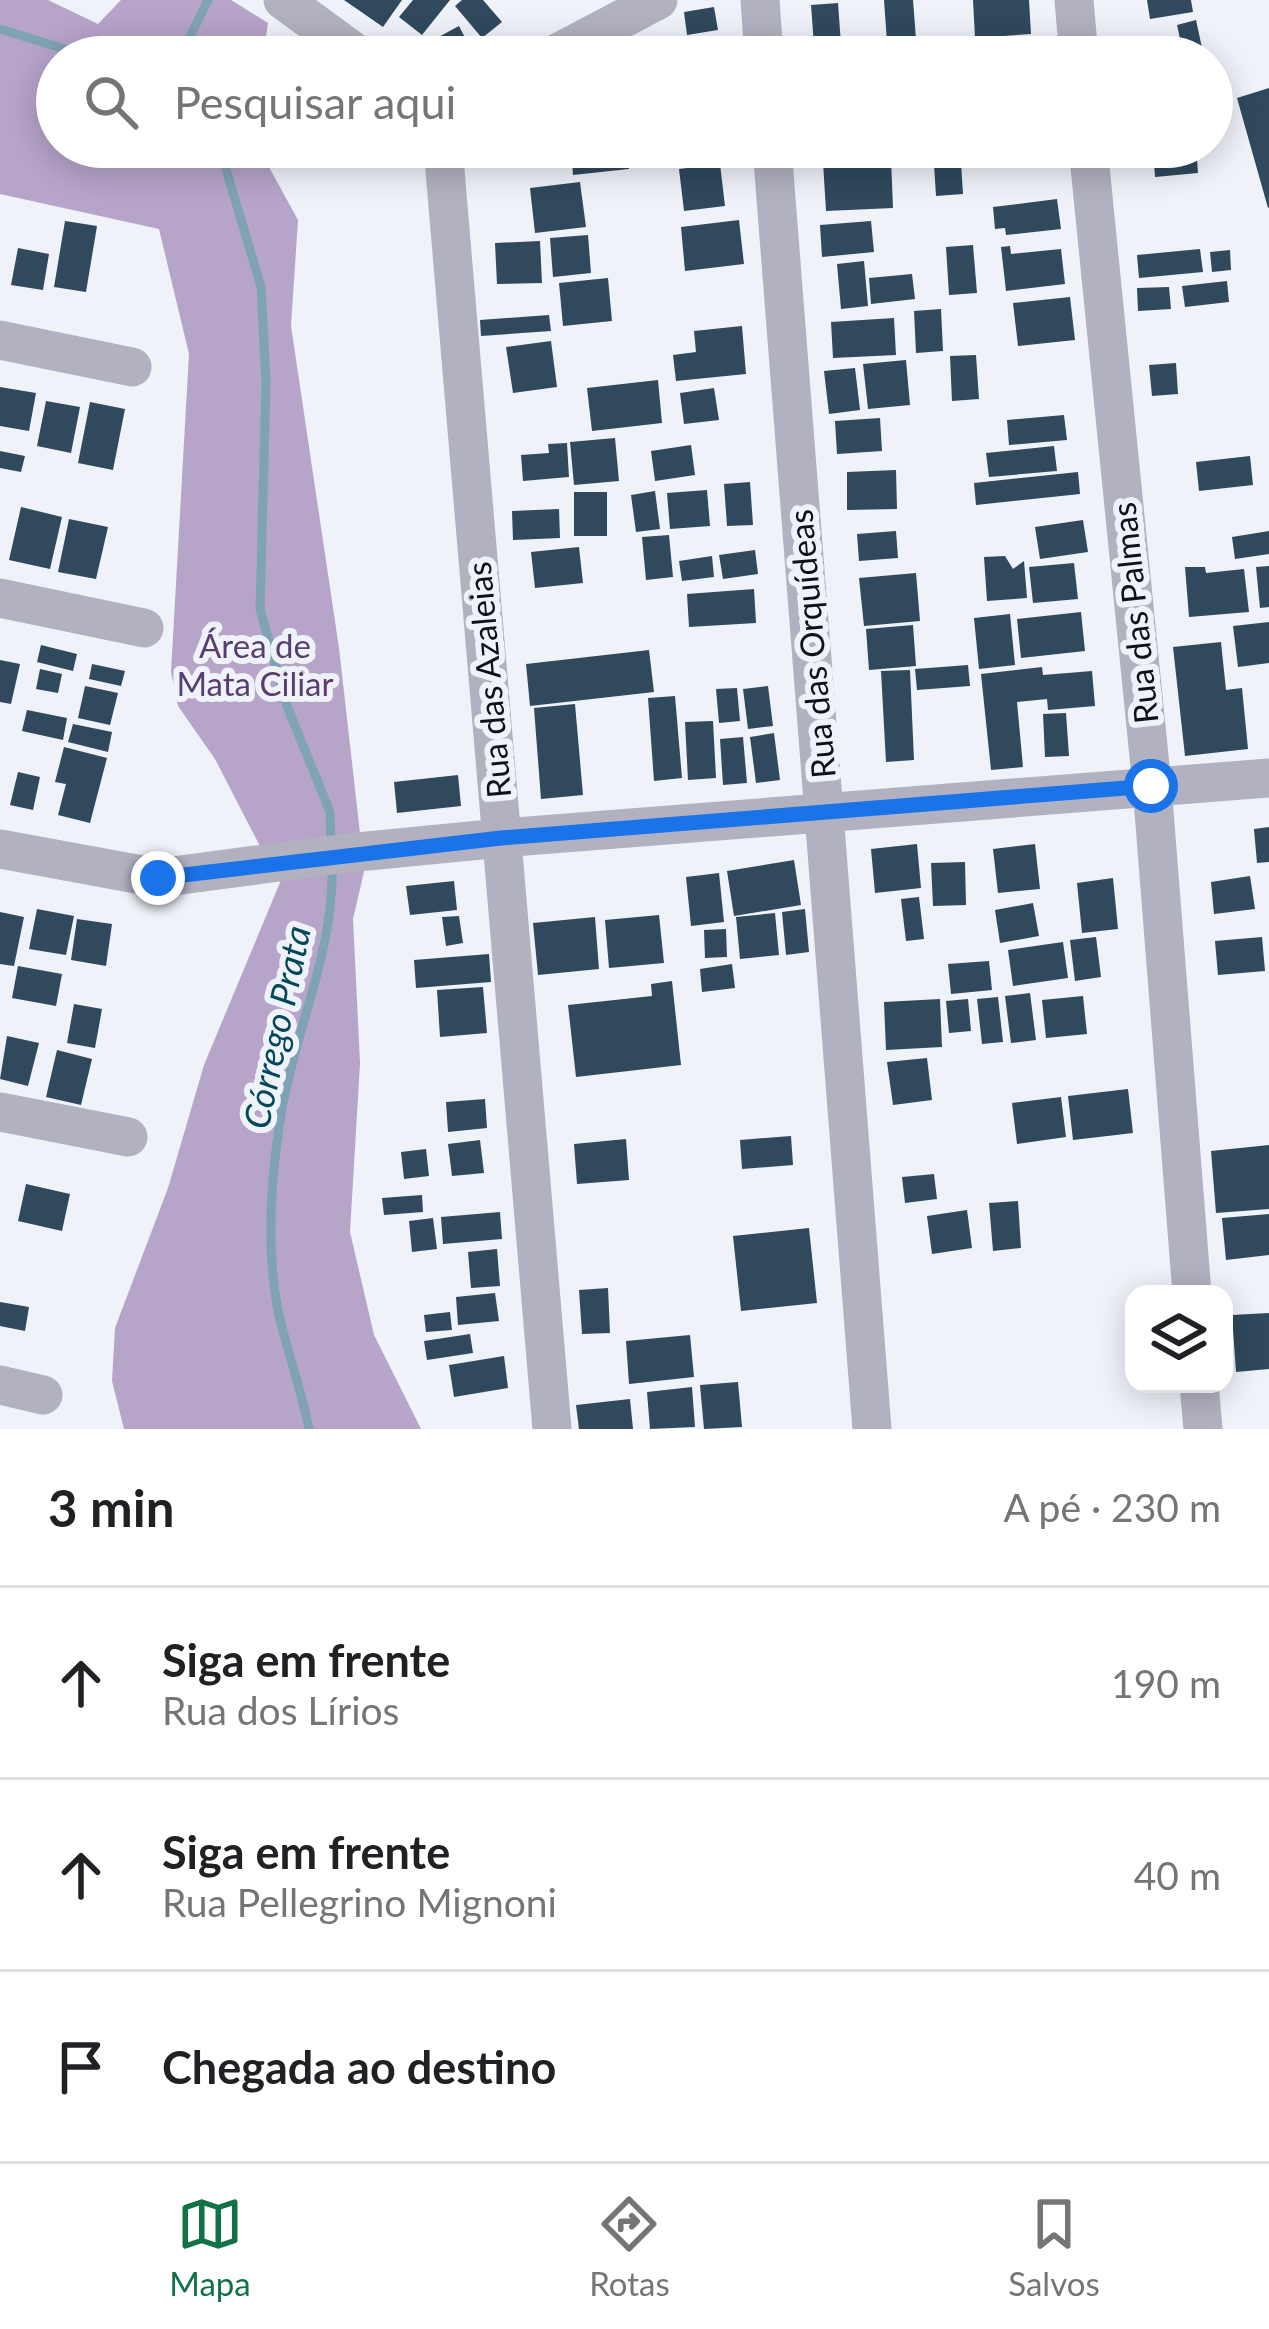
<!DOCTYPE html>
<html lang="pt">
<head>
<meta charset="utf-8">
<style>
	body { margin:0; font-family:Lato,sans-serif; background:#f6f6f6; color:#202124 }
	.controls { position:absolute; right:36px; bottom:36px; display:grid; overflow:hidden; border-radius:24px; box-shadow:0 6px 30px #0003 }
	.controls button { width:108px; height:108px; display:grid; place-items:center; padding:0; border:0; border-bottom:3px solid #e0e0e0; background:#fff; color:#202124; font:60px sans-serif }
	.stop { position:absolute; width:36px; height:36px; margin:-27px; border:9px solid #1a73e8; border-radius:50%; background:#fff }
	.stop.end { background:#1a73e8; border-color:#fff; box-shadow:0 3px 12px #0008 }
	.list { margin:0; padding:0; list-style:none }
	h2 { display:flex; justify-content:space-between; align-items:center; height:156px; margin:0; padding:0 48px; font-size:51px }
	h2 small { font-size:39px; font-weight:400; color:#757577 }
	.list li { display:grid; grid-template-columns:78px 1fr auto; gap:36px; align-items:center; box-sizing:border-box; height:192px; padding:0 48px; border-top:3px solid #e0e0e0 }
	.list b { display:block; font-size:45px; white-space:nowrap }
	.list p { margin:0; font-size:39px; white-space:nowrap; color:#757577 }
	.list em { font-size:39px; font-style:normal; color:#757577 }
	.icon { flex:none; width:66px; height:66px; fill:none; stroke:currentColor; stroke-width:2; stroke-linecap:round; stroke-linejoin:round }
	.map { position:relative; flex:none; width:1269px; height:1429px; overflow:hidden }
	.search { position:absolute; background:#fff; box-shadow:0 6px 30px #0003; left:36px; right:36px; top:36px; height:132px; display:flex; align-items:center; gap:30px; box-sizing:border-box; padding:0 42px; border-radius:66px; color:#757577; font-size:45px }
	.sheet { height:732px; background:#fff }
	nav { display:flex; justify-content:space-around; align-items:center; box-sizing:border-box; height:168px; border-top:3px solid #e0e0e0; background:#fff; font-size:33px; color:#757577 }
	nav a { display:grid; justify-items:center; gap:6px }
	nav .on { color:#117147 }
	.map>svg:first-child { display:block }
	.forest { fill:#b6a4c9 }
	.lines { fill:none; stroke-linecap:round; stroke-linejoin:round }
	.stream { stroke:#7fa3b2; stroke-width:9 }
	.building { fill:#30495d }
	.minor { stroke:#b2b1c0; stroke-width:39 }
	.route { stroke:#1a73e8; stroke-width:15 }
	.labels { text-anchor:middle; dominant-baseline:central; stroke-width:12; stroke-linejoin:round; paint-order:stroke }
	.street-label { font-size:33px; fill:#0c111c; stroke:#eff2f9 }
	.park-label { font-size:33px; fill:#583e6f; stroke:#eff2f9 }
	.water-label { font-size:36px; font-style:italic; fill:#00485a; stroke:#eff2f9 }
</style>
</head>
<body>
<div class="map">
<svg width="1269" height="1429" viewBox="0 0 1269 1429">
	<rect width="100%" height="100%" fill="#eff2f9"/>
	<!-- forest -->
	<path class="forest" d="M0,0H48L98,24L121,0H231L268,23L263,57H57V147H258L298,220L291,326L339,648L361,842L263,852L215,759L178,706L171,672L189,354L159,229L0,194Z
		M366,863L353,919L360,1063L350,1232L374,1335L421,1429H124L112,1381L115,1328L168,1188L204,1065L284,873Z"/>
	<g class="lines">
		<!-- stream -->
		<path class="stream" d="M0,29L91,57
			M180,57L208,0
			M216,147L223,159L261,287L266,381L260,609L287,706L330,812L331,847
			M309,1429C301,1387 285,1347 277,1305C266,1243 271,1176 281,1114C295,1030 335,950 332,864"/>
	</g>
	<!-- building -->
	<path class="building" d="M344,0H402L383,27Z
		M413,0H450L422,35L399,17Z
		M462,0H483L502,22L482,38L455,6Z
		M884,0H913L916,39L887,42Z
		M973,0H1029L1031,34L975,38Z
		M1147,0H1191L1193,12L1150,19Z
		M838,3L841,44L814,46L811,5Z
		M714,7L718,30L687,35L684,12Z
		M1196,20L1204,57H1184L1177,25Z
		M459,26L475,57H442L433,40Z
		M714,49L715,57H647V53Z
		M1269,88V207L1268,208L1237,98Z
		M571,147H627L629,169L573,175Z
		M960,147L963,194L936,196L933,148Z
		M1153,147H1196L1198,173L1155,177Z
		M891,158L893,208L826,211L823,162Z
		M720,164L725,206L684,211L679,169Z
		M580,182L586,227L535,233L530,188Z
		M1057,199L1061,229L1006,235L1005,228L995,229L993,207Z
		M739,220L744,264L685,271L681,227Z
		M65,221L97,226L86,292L54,287Z
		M871,221L874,252L822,257L820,225Z
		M588,235L591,273L553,277L550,238Z
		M540,241L542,283L497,284L495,243Z
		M973,245L977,293L949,295L946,247Z
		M1010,246L1011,254L1061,249L1065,284L1006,291L1001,247Z
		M18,248L49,254L43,290L11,285Z
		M1200,249L1203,272L1139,278L1137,255Z
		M1230,250L1231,270L1212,272L1210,252Z
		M864,261L868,306L841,309L837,264Z
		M912,274L915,299L871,304L869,278Z
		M608,278L612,321L563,326L559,283Z
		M1227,281L1229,302L1185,307L1182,286Z
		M1169,287L1171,309L1138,311L1137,288Z
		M1070,297L1075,340L1018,346L1013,303Z
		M941,309L943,351L916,353L914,311Z
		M549,315L551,331L481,336L480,320Z
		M894,318L896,355L833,358L831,322Z
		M742,326L746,374L676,381L673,355L696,352L694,331Z
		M551,341L557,387L513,393L506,347Z
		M976,355L979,399L952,401L950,356Z
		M906,360L910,405L868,409L863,364Z
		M1176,363L1178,394L1152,396L1149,365Z
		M855,368L860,410L829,414L824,371Z
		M658,380L662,423L592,431L587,388Z
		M0,387L36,393L29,431L0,426Z
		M714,388L719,420L684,424L680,393Z
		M46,401L80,407L71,453L37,446Z
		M90,402L125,409L113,470L78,463Z
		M1064,415L1067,440L1009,445L1007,420Z
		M880,418L882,451L837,454L835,421Z
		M615,438L619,481L574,485L570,442Z
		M567,443L569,477L523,481L521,455L549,453L548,444Z
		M691,445L695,475L655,481L651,451Z
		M1054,446L1057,471L989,477L986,453Z
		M0,451L25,456L21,472L0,468Z
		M1250,456L1253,485L1199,491L1196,462Z
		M896,470L897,509L847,510V472Z
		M1078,472L1080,494L976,505L974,483Z
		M750,482L753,525L727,526L724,484Z
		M707,490L710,526L670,529L667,493Z
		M655,491L660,529L636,532L631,495Z
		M574,492H607V536H574Z
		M21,507L62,517L50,569L9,560Z
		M559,509L560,538L513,540L512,511Z
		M69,519L108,527L96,579L58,572Z
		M1083,520L1088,552L1040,559L1035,527Z
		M896,531L898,558L859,561L857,534Z
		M1269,531V554L1235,559L1232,537Z
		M669,535L673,577L646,580L642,537Z
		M579,547L583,583L535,588L531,552Z
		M755,550L758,574L723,579L719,555Z
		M712,556L714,577L682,581L679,561Z
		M1005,556L1013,569L1024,561L1027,598L987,601L984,557Z
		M1074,563L1078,599L1033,603L1029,567Z
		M1269,566V607L1260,608L1256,567Z
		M1185,567H1205L1206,573L1244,569L1249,612L1189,617Z
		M916,573L920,621L864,626L859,578Z
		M754,589L756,623L689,627L687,594Z
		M1081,612L1085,651L1021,658L1017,619Z
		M1010,614L1015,665L979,669L974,618Z
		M1269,622V663L1238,667L1233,626Z
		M913,625L916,666L869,670L866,629Z
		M1221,642L1226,690L1242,688L1248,749L1185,756L1173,647Z
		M41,645L77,654L73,671L37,662Z
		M649,650L654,692L530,706L526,664Z
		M0,660L20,664L11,704L0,702Z
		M92,664L125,671L121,686L89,679Z
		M968,665L970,686L917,690L915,669Z
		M1042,667L1043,675L1092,671L1095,706L1048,710L1047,699L1017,702L1023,767L991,770L981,674Z
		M40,669L62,674L58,693L36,689Z
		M910,670L914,760L886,762L881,671Z
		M85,686L118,693L110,725L78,718Z
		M768,686L773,726L748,729L743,689Z
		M737,688L740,721L719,723L716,689Z
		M675,696L682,778L654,781L648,698Z
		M575,704L583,795L541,799L534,708Z
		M27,710L67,718L63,740L22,731Z
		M1066,713L1069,756L1045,757L1043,714Z
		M713,721L716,778L688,780L685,722Z
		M73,724L112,732L108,752L68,742Z
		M774,733L780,780L756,783L750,737Z
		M743,737L747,783L723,785L720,739Z
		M64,747L107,758L90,823L58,815L66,784L55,782Z
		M18,772L40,777L33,810L10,805Z
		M458,775L461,806L397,813L394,782Z
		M1269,827V862L1257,863L1254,829Z
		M917,844L921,888L875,893L871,849Z
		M1035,844L1040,889L998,893L993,849Z
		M794,860L801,905L734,916L727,871Z
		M965,862L966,905L933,906L931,863Z
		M719,873L724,922L691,926L686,877Z
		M1250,876L1255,909L1214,914L1211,882Z
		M1113,878L1118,929L1082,933L1077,883Z
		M454,881L457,910L410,915L406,886Z
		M919,897L924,939L906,941L901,899Z
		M1033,903L1039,936L1000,943L995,910Z
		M37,909L74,916L66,955L29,949Z
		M805,909L809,952L786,955L782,912Z
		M0,912L24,917L14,966L0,964Z
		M775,913L779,955L740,959L736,917Z
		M659,915L664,963L609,968L605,920Z
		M459,916L463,943L446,946L442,917Z
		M595,917L599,969L538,975L533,923Z
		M77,919L112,924L106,966L71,960Z
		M726,929L727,957L705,958L704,930Z
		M1096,937L1101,977L1075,981L1070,940Z
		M1262,937L1265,971L1218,975L1215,941Z
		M1063,942L1068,978L1013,986L1008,950Z
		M489,954L491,982L416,988L414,960Z
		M989,961L992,990L951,994L948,964Z
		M732,964L735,988L702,992L700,969Z
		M18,966L62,974L56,1006L12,998Z
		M672,981L681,1065L576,1077L568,1005L652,996L651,984Z
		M483,987L487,1033L440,1037L437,990Z
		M1030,993L1036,1040L1011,1043L1005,996Z
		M1083,996L1087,1034L1046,1038L1042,1000Z
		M998,997L1003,1042L982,1044L977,999Z
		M940,999L942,1047L886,1050L884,1002Z
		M968,999L971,1031L949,1033L946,1001Z
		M74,1004L102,1009L95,1048L67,1043Z
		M7,1036L39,1043L28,1086L0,1079Z
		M57,1050L92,1059L81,1105L46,1097Z
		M927,1058L932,1100L893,1105L887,1062Z
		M1128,1089L1133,1133L1073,1140L1068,1096Z
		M1061,1097L1066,1137L1017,1144L1012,1103Z
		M485,1099L487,1128L448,1132L446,1102Z
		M791,1136L793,1165L742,1169L740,1140Z
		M626,1139L629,1180L577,1184L574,1144Z
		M480,1140L484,1173L452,1176L448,1144Z
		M1269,1145V1209L1216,1213L1211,1151Z
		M426,1149L429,1176L404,1179L401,1152Z
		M934,1174L937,1199L905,1203L902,1177Z
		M26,1184L70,1194L62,1231L18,1221Z
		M422,1195L423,1212L384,1215L382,1198Z
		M1018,1201L1021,1248L993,1251L989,1203Z
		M967,1210L972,1248L932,1254L927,1216Z
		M500,1212L502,1239L443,1244L441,1217Z
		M1269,1214V1255L1226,1260L1222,1218Z
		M433,1218L437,1249L412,1252L409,1221Z
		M809,1228L817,1303L741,1311L733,1236Z
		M497,1249L500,1286L471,1288L468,1252Z
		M608,1288L610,1333L582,1334L579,1290Z
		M495,1293L499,1321L458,1325L456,1297Z
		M0,1302L29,1307L25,1331L0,1326Z
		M450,1312L452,1330L426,1332L424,1315Z
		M1269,1313V1369L1236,1372L1232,1315Z
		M470,1334L473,1353L427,1360L424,1341Z
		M690,1335L694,1377L629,1384L626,1341Z
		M504,1356L508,1388L454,1397L449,1365Z
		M738,1382L742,1427L704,1429L700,1385Z
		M692,1387L695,1427L650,1429L647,1392Z
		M630,1399L633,1429H579L576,1405Z"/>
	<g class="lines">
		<!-- minor -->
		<path class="minor" d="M283,0L361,57
			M760,0L764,57
			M1074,0L1079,57
			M550,57L658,0
			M443,147L552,1429
			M772,147L872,1429
			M1088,147L1152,786L1192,1294
			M0,340L132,367
			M0,598L144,628
			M0,849L158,878L347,853L501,838L1269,778
			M0,1112L128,1137
			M1199,1384L1203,1429
			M0,1385L43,1395"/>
	</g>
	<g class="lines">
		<!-- route -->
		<path class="route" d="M158,878L501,838L1151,786"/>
	</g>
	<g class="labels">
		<!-- street labels -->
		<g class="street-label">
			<text transform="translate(1134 613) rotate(-96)">Rua das Palmas</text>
			<text transform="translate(811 644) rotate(-95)">Rua das Orquídeas</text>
			<text transform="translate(488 680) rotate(-95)">Rua das Azaleias</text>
		</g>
		<!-- park labels -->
		<g class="park-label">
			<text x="255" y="645">Área de<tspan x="255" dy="38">Mata Ciliar</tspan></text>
		</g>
		<!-- water labels -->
		<g class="water-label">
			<text transform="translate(276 1027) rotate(-78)">Córrego Prata</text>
		</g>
	</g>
</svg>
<div class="controls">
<button><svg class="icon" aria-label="layers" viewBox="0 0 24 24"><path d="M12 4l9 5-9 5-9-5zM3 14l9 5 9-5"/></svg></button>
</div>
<div class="stop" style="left:1151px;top:786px"></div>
<div class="stop end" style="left:158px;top:878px"></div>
<div class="search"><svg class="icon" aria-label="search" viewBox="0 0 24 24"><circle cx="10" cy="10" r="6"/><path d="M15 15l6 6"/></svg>Pesquisar aqui</div>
</div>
<section class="sheet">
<h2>3 min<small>A pé · 230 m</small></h2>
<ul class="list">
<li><svg class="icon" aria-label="ahead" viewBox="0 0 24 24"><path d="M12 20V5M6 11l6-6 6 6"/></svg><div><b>Siga em frente</b><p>Rua dos Lírios</p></div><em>190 m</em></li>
<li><svg class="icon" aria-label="ahead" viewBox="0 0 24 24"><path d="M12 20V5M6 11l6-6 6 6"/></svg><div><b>Siga em frente</b><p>Rua Pellegrino Mignoni</p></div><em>40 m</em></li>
<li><svg class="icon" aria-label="arrive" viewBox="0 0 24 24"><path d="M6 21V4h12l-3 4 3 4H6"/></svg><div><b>Chegada ao destino</b></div></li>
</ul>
</section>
<nav>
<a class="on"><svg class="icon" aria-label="map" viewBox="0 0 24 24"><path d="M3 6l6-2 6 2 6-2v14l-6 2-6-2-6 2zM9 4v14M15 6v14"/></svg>Mapa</a>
<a><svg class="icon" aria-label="directions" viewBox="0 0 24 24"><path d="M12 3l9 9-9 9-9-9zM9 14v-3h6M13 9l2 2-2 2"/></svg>Rotas</a>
<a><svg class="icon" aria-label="saved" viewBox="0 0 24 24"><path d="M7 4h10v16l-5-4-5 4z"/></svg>Salvos</a>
</nav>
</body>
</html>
